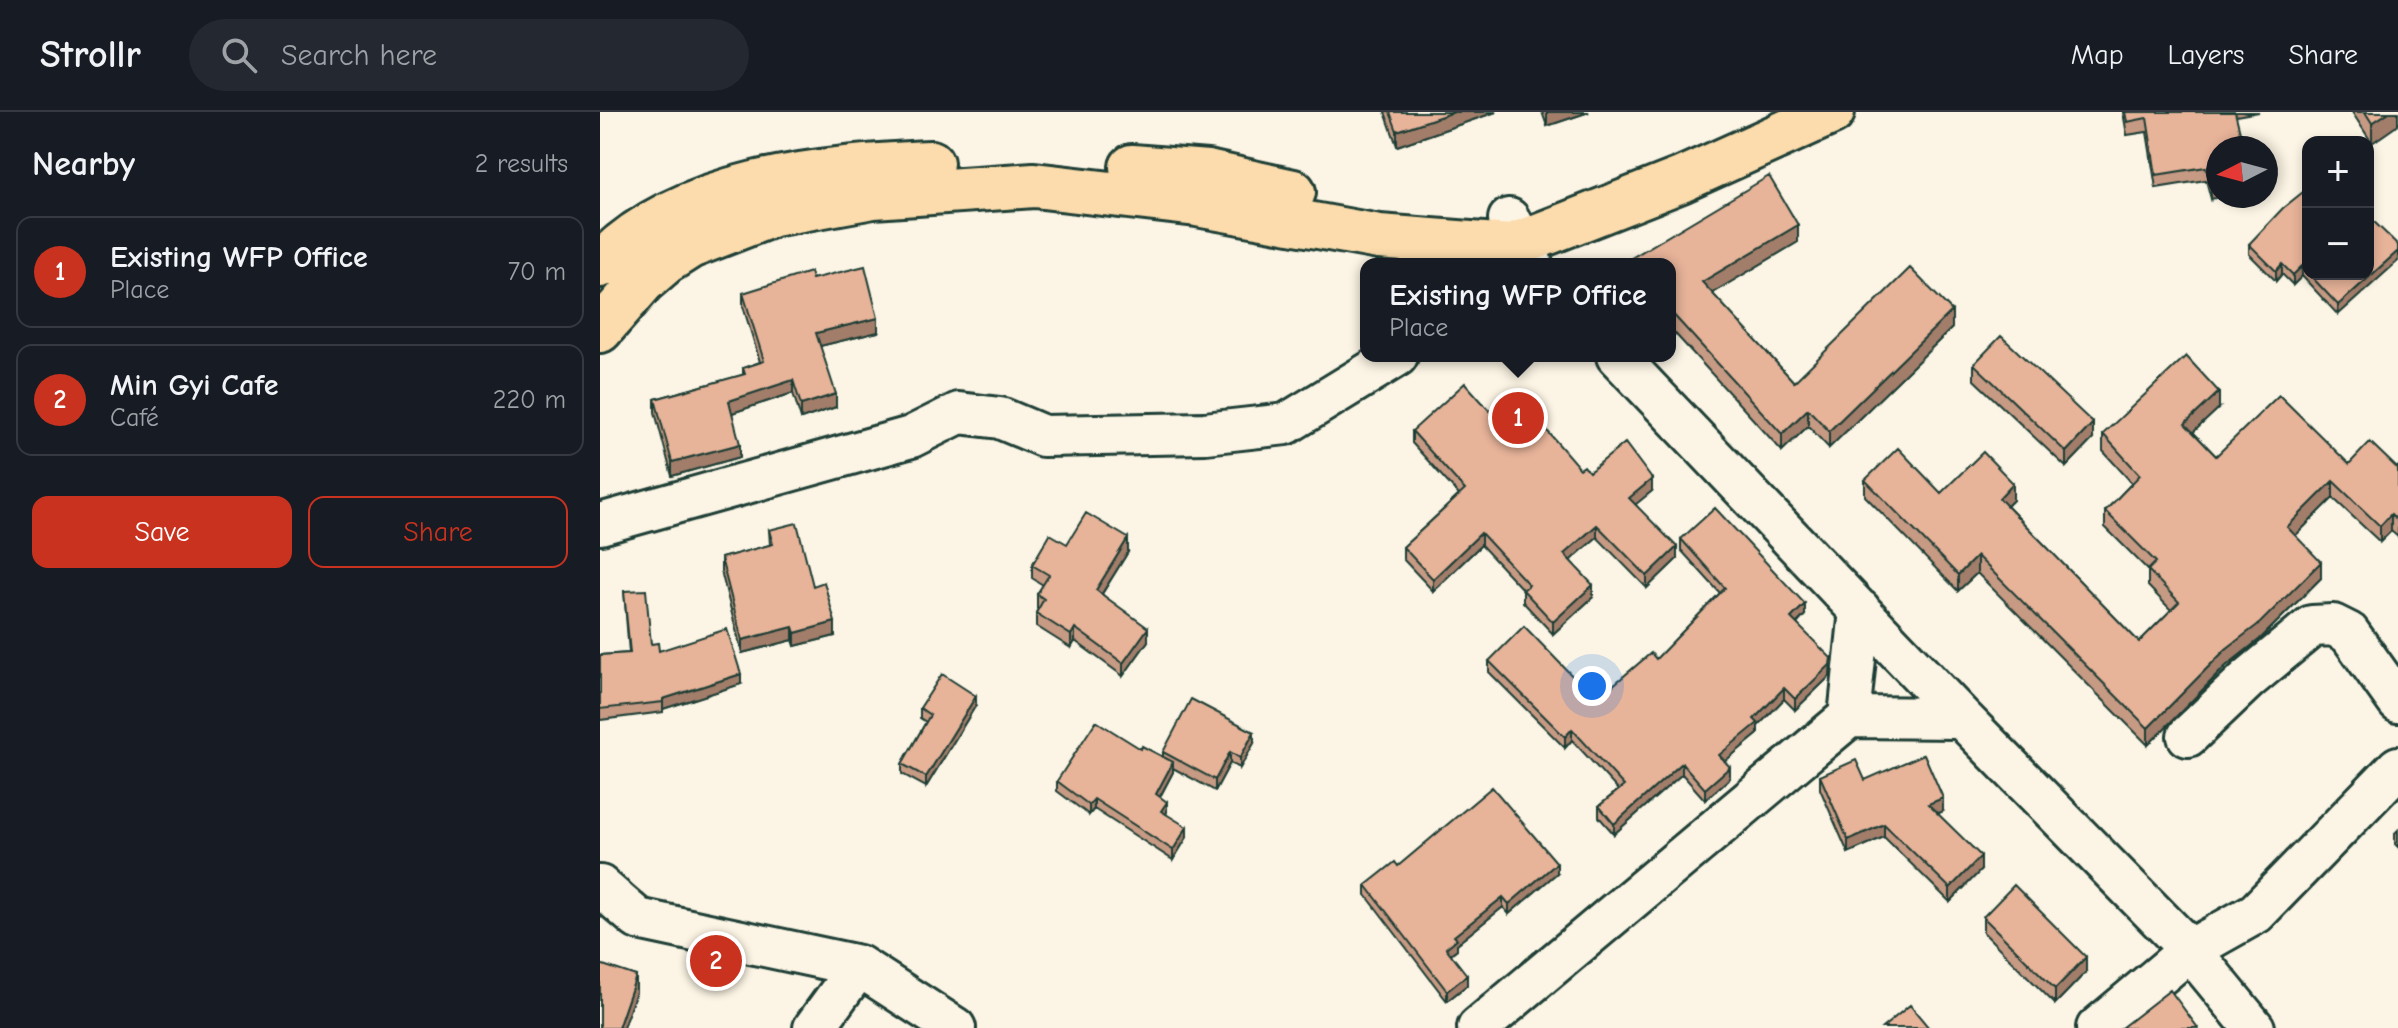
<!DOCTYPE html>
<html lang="en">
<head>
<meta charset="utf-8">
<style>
	body { margin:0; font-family:"Comic Neue",sans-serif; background:#242831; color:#f1f3f6 }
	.controls { position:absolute; right:24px; top:24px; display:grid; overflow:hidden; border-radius:16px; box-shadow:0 4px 12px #0003 }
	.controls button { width:72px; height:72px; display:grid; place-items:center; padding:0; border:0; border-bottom:2px solid #363941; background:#171b24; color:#f1f3f6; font:40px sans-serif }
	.compass { position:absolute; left:1606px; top:24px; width:72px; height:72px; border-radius:50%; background:#171b24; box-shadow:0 4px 12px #0003; rotate:264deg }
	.you { position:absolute; left:992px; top:574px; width:28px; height:28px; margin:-20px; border:6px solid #fff; border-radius:50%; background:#1a73e8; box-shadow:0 0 0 12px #1a73e833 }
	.badge { display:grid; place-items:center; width:52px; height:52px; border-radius:50%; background:#c8321e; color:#fff; font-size:26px; font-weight:700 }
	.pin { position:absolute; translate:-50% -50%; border:4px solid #fff; box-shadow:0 2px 8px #0006 }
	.popup { position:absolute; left:760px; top:146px; width:316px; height:104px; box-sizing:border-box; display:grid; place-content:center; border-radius:16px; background:#171b24; filter:drop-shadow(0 2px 6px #0005); font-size:26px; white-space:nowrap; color:#9ea1a6 }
	.popup b { font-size:30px; color:#f1f3f6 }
	.popup::after { content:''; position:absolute; left:50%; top:100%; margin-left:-16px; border:16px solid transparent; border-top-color:#171b24 }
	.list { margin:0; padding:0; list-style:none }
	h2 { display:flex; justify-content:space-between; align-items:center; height:104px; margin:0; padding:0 32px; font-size:34px }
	h2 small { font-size:26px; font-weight:400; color:#9ea1a6 }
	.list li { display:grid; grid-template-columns:52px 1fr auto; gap:24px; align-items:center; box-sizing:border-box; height:112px; margin:0 16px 16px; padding:0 16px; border:2px solid #363941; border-radius:16px }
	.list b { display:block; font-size:30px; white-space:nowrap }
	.list p { margin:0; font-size:26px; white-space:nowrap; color:#9ea1a6 }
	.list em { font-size:26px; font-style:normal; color:#9ea1a6 }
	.actions { display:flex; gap:16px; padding:24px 32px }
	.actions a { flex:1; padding:18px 0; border:2px solid #c8321e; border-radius:16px; text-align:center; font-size:28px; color:#c8321e }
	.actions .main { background:#c8321e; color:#fff }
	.icon { flex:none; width:44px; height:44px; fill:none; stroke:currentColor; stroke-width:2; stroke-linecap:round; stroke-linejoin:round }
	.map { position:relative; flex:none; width:1798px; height:916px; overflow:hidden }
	header { display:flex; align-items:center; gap:48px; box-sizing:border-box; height:112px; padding:0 40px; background:#171b24; border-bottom:2px solid #363941 }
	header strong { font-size:38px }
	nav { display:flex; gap:44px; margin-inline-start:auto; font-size:28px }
	.search { width:560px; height:72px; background:#242831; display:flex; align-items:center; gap:20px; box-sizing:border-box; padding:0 28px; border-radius:44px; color:#9ea1a6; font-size:30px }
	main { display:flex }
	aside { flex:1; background:#171b24 }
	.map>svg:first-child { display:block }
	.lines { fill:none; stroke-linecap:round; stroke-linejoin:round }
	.minor-casing { stroke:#1f3d34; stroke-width:46 }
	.major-casing { stroke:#1f3d34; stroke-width:50 }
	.minor { stroke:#fcf5e5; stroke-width:40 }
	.major { stroke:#fcdcac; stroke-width:44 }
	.wall { fill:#c79a84; stroke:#1f3d34; stroke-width:2 }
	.shaded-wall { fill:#a27d6b; stroke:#1f3d34; stroke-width:2 }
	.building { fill:#e7b399; stroke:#1f3d34; stroke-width:2 }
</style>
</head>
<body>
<header>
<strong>Strollr</strong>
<div class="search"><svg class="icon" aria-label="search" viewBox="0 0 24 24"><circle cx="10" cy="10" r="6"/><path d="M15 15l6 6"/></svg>Search here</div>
<nav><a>Map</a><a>Layers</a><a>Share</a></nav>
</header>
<main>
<aside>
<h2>Nearby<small>2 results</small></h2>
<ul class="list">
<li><span class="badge">1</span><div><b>Existing WFP Office</b><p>Place</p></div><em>70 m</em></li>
<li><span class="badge">2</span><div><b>Min Gyi Cafe</b><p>Café</p></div><em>220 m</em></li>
</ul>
<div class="actions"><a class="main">Save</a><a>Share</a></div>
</aside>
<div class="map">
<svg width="1798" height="916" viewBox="0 0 1798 916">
	<rect width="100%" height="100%" fill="#fcf5e5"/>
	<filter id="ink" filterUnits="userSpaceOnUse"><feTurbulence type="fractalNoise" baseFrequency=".0125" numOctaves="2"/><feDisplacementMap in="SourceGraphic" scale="16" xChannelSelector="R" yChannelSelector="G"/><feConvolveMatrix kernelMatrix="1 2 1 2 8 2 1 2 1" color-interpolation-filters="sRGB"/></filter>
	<g filter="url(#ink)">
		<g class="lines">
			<!-- minor casing -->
			<g class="minor-casing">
				<path id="minor" d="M909,107L932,152
					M1017,244L1362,606L1590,838L1656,801L1798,655
					M0,412L311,325L359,301L400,306L443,324L605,321L686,312L797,244
					M1260,498L1249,605L1362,606
					M1588,624L1648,567L1712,514L1733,513L1749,521L1798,590
					M0,774L38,807L259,854L355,916
					M214,916L259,854
					M878,916L1249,605
					M1497,916L1590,838L1654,916"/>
			</g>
			<!-- major casing -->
			<g class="major-casing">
				<path id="major" d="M532,55L607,61L693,80
					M0,153C79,68 222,56 331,51
					M0,218L43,169L65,150L90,134L173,102L273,84L434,73L597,92L779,125L910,135L1081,68L1232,0"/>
			</g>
			<!-- minor -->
			<use href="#minor" class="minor"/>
			<!-- major -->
			<use href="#major" class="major"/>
		</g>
		<!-- wall -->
		<path class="wall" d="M785,0H896L797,34Z
			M942,0H989L947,14Z
			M1523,0H1659L1636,4L1611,87L1606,68L1556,76L1547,20L1527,23Z
			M1752,0H1798L1772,31Z
			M1198,130L1112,181L1194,270L1352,216L1229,336L1208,314L1182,339L1070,216V152H1023V151Z
			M1649,132L1768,162L1738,203L1702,164L1693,173L1682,162L1676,169L1649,142Z
			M212,167L278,220L220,234L236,295L201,307L193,281L132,301L140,345L72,364L55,300V287L143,263V256L160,250L143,194V181Z
			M1374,252L1493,327L1466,355L1374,268Z
			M1619,296L1593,320L1616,344L1797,356L1798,355V425L1791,419L1780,430L1733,386L1695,424L1721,466L1660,527L1626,554L1548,633L1377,461L1358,479L1265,384V368L1341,381L1413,388L1407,394L1539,530L1571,498L1548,474V458L1505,415V399L1532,371L1503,339V322Z
			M812,319L921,334L980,357L1052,379L1035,392L1077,447L1047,476L997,425L970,448L993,485L953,522L923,490V478L881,433L833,479L803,447V435L859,383L812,331Z
			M169,418L213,474L235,524L195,534L193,528L142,541L121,459V446L170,433Z
			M1081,427L1205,503L1197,512L1231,557L1230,564L1195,598L1184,587L1158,614V622L1125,649L1130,666L1105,688L1082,662L1014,722L999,705V694L1018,678L972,628L965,636L889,560V549L984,576L1012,574L1056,547L1120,481L1081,438Z
			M467,432L528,440L502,482L548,529L523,564L475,529L471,536L436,514V501L438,496H437V482L443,473L432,466V453Z
			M24,479L51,532L59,539L141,572L63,597V600L0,608V543L29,541Z
			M376,593L326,675L302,662V652L326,610L320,606V596Z
			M654,631L640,656L630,651L615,679L573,656V660L560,685L567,700L566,702L587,725L573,748L494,697L489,703L457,679V669L541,637L563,645V640Z
			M1220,664L1265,668L1343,699L1337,702L1381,758L1350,790L1284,725L1248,741L1220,677Z
			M1798,718V735L1795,732V721Z
			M798,754L957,761L909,802L903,795L857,832V837L851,842L867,873L847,889L766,783V773Z
			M1383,805L1486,860L1455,892L1383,820Z"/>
		<!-- shaded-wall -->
		<path class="shaded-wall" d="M854,0H896L797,34V19Z
			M947,0H989L947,14Z
			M1789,0H1798V13L1772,31V11Z
			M1618,72V84H1625L1611,87V74Z
			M1198,113V130L1102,187V170Z
			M1798,139V149L1738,203V193Z
			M1682,152V162L1676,169V159Z
			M1702,154V164L1693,173V163Z
			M1352,199V216L1229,336V319Z
			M278,206V220L216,235V221Z
			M193,268V281L129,302V289Z
			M1619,280V296L1585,328V312Z
			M236,282V295L201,307V293Z
			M1208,297V314L1182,339V322Z
			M1493,311V327L1466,355V340Z
			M140,332V345L72,364V350Z
			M1052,367V379L1029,398V386Z
			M1733,369V386L1687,432V415Z
			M1413,371V388L1399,402V386Z
			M1791,402V419L1780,430V414Z
			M997,413V425L964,454V442Z
			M881,421V433L833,479V467Z
			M528,426V440L496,491V478Z
			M1077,435V447L1047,476V464Z
			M1377,444V461L1358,479V463Z
			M1721,450V466L1660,527L1626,554L1548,633V616L1626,537Z
			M993,473V485L953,522V510Z
			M1205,492V503L1191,517V506Z
			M235,510V524L195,534V521Z
			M193,515V528L142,541V528Z
			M475,516V529L471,536V523Z
			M548,516V529L523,564V551Z
			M1231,546L1230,564L1195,598V587Z
			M141,562V572L63,597V587Z
			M1184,576V587L1158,614V622L1119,654V643Z
			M376,584V593L326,675V665Z
			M972,617V628L965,636V625Z
			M654,620V631L640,656V646Z
			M630,640V651L615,679V668Z
			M573,650V660L556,692V682Z
			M1082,651V662L1014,722V712Z
			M1130,655V666L1105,688V677Z
			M1343,686V699L1328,706V692Z
			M494,687V697L489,703V693Z
			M567,690V700L561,709V699Z
			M1284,712V725L1248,741V728Z
			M587,715V725L573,748V738Z
			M1381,744V758L1350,790V776Z
			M957,751V761L909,802V792Z
			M903,785V795L857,832V837L846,845V836L854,824Z
			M1486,845V860L1455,892V877Z
			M867,863V873L847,889V879Z
			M36,864V880L23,916H18Z"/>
		<!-- building -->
		<path class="building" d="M790,0H854L797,19Z
			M1525,0H1635L1644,36H1618V72L1611,74L1606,55L1556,63L1547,6L1527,10Z
			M1765,0H1789L1772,11Z
			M1169,64L1198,113L1102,170L1194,270L1310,156L1352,199L1229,319L1208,297L1182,322L1070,199V152H1024L1023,151Z
			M1708,76V161L1702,154L1693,163L1682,152L1676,159L1649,132L1683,96Z
			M1768,104L1798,133V139L1738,193L1709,162H1768Z
			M265,154L278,206L216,221L236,282L201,293L193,268L129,289L140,332L72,350L55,287L145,262L143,256L164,249L143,181L210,160L212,167Z
			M1401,224L1493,311L1466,340L1374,252Z
			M1586,244L1619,280L1585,312L1616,344L1679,283L1749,352L1770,330L1797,356L1798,355V409L1791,402L1780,414L1733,369L1687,415L1721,450L1660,511L1626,537L1548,616L1377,444L1358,463L1265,368L1298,336L1341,381L1383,340L1413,371L1399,386L1539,530L1579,490L1548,458L1556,450L1505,399L1540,363L1503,322Z
			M865,271L921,334L943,314L980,357L984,354L989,360L1025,331L1052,367L1029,386L1077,435L1047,464L997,413L964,442L993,473L953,510L923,478L929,473L881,421L833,467L803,435L865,378L812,319Z
			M1115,396L1205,492L1191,506L1231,546L1230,553L1195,587L1184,576L1154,607L1158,611L1119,643L1130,655L1105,677L1082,651L1014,712L999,694L1024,674L972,617L965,625L889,549L924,514L984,576L1000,561L1012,574L1051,541L1056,547L1125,476L1081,427Z
			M486,401L528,426L496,478L548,516L523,551L475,516L471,523L436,501L444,487L437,482L449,463L432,453L450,422L467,432Z
			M197,411L213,474L224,470L235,510L195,521L193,515L142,528L121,446L173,432L169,418Z
			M46,478L51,532L58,531L59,539L127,517L141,562L63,587V590L0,597V543L30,541L24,479Z
			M342,562L376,584L326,665L302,652L330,603L320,596Z
			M591,587L654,620L640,646L630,640L615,668L563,640Z
			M496,609L541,637L542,634L573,650L556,682L567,690L561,699L587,715L573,738L494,687L489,693L457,669Z
			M1324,642L1343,686L1328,692L1381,744L1350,776L1284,712L1248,728L1220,664L1256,648L1265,668Z
			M892,675L957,751L909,792L903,785L854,824L857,827L846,836L867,863L847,879L766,773L795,750L798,754Z
			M1414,773L1486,845L1455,877L1383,805Z
			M0,852L36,864L18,916H0Z
			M1570,878L1598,916H1521Z
			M1310,893L1329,916H1282Z"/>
	</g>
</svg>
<div class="controls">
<button>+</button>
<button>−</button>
</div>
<svg class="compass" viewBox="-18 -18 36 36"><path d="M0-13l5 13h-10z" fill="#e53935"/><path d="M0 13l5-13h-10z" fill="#9ea1a6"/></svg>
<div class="you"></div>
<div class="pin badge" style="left:918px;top:306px">1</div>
<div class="popup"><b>Existing WFP Office</b>Place</div>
<div class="pin badge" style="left:116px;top:849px">2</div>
</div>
</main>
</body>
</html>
